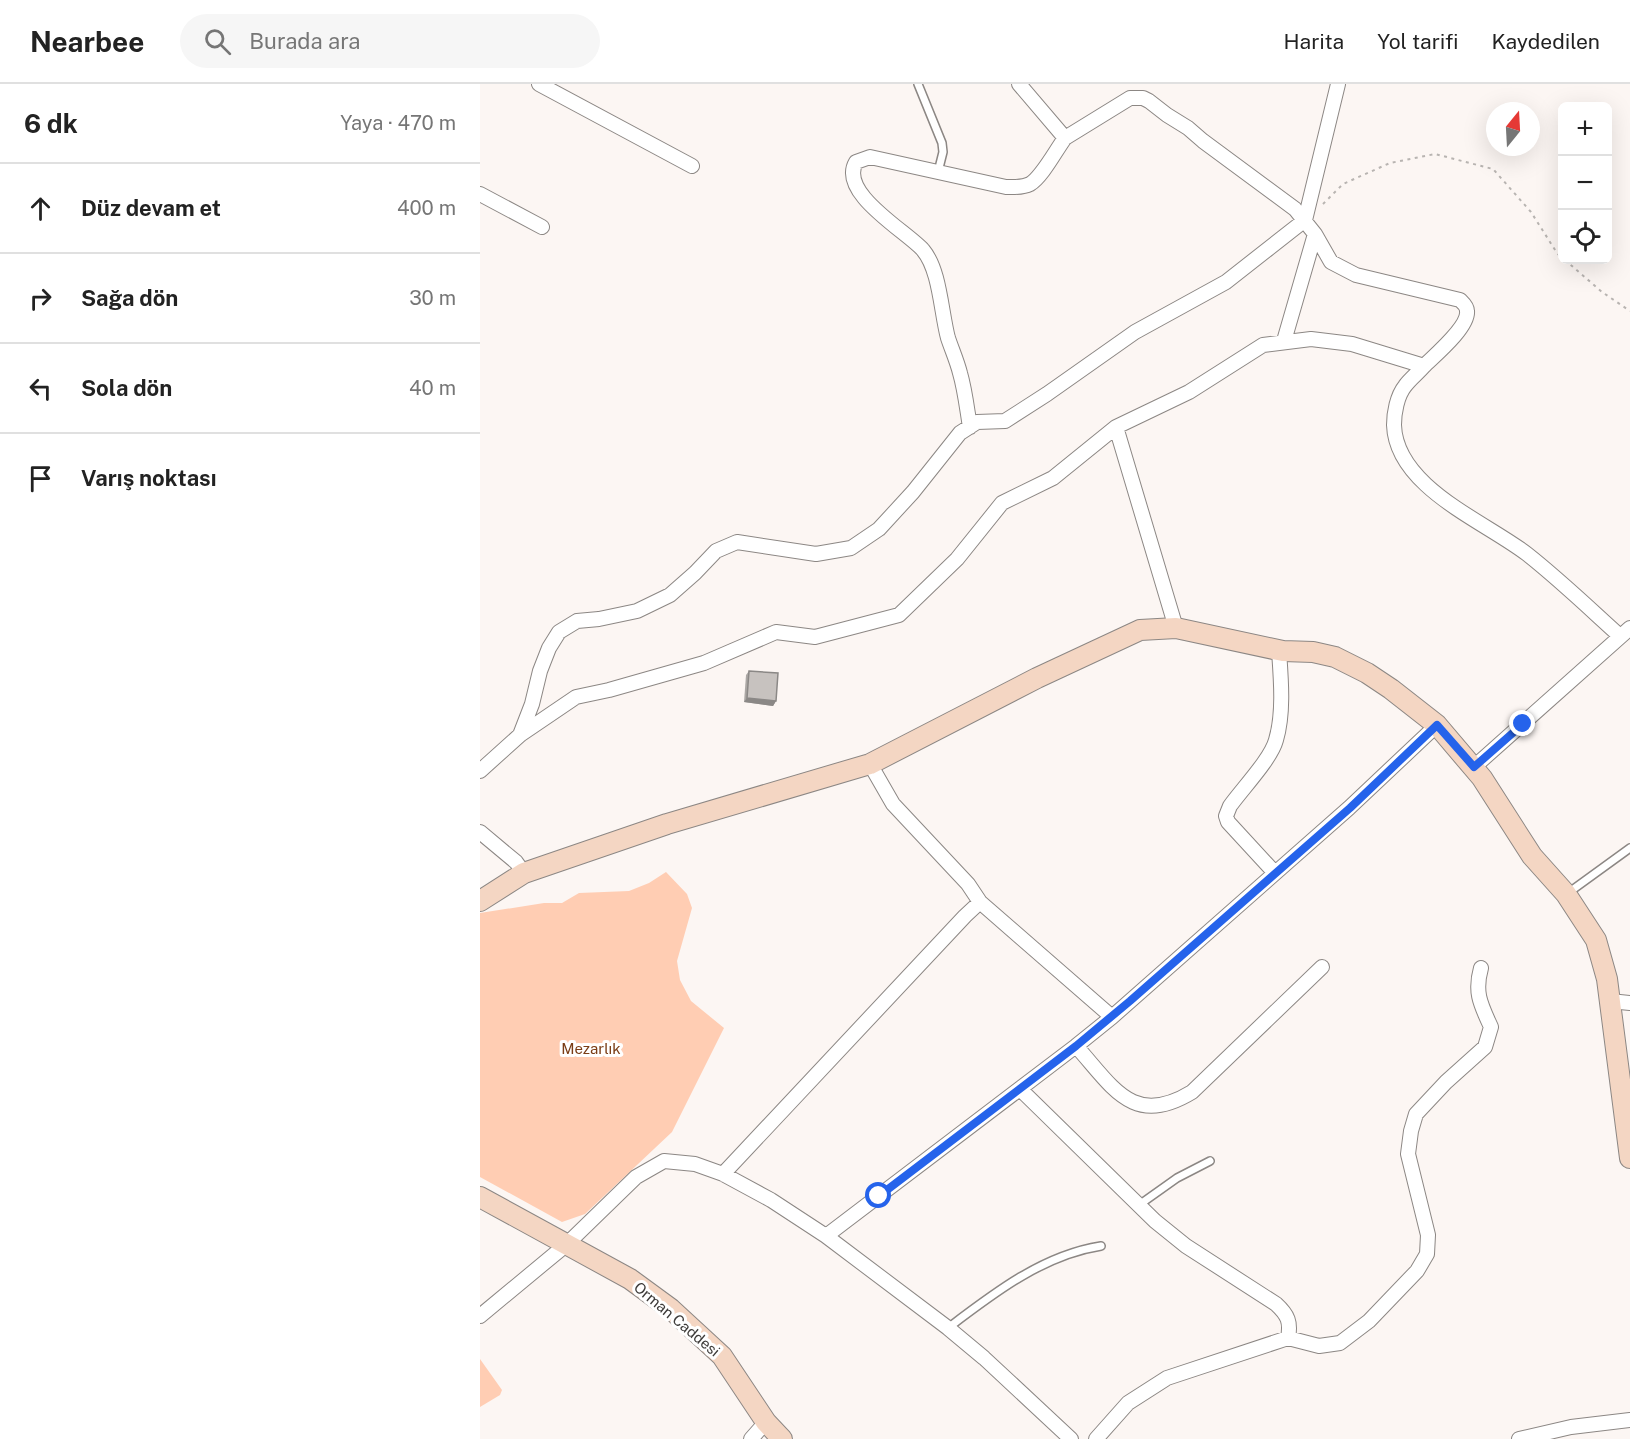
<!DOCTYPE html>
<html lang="tr">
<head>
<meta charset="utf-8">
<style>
	body { margin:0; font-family:"Public Sans",sans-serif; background:#f6f6f6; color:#222 }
	.controls { position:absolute; right:18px; top:18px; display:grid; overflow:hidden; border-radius:9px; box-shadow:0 6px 24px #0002 }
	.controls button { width:54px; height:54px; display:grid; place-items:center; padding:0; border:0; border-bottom:2px solid #e0e0e0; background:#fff; color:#222; font:30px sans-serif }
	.compass { position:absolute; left:1006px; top:18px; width:54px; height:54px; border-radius:50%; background:#fff; box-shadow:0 6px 24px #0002; rotate:18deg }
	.stop { position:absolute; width:18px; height:18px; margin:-14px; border:4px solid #2563eb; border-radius:50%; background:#fff }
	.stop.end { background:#2563eb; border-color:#fff; box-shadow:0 2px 6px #0008 }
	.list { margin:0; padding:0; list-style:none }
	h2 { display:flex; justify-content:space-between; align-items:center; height:78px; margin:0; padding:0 24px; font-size:26px }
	h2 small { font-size:20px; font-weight:400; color:#767676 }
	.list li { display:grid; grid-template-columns:39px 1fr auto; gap:18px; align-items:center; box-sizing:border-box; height:90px; padding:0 24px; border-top:2px solid #e0e0e0 }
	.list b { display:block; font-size:22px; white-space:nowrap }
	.list em { font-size:20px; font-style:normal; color:#767676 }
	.icon { flex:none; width:33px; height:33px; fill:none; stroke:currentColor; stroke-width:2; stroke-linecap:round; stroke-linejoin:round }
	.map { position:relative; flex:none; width:1150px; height:1355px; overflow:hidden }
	header { display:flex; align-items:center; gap:36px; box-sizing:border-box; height:84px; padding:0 30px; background:#fff; border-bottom:2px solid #e0e0e0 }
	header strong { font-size:28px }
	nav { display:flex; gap:33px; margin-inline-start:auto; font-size:21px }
	.search { width:420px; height:54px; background:#f6f6f6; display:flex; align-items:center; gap:15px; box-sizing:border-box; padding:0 21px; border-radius:33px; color:#767676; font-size:22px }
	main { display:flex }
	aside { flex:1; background:#fff }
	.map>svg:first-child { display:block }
	.green { fill:#ffcdb3 }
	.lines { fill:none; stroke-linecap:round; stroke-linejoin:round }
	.lane-casing { stroke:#8c8784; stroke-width:10 }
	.street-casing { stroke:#8c8784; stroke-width:16 }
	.secondary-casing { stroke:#8c8784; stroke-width:22 }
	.path { stroke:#b8b4b1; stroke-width:2; stroke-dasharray:3 4.5; stroke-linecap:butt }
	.lane { stroke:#fff; stroke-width:7 }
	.street { stroke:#fff; stroke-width:14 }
	.secondary { stroke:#f4d6c3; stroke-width:20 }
	.wall { fill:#aba7a4 }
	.shaded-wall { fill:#8b8886 }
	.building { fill:#c7c2bf; stroke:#8b8886; stroke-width:1.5 }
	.route { stroke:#2563eb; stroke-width:8 }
	.labels { text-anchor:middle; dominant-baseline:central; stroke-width:6; stroke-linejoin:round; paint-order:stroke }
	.park-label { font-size:15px; fill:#7a3d16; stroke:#fff }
	.street-label { font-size:15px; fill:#3e3c3a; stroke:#fff }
</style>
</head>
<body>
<header>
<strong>Nearbee</strong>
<div class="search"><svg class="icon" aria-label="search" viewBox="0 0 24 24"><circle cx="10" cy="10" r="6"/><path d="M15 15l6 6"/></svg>Burada ara</div>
<nav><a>Harita</a><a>Yol tarifi</a><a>Kaydedilen</a></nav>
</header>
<main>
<aside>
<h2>6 dk<small>Yaya · 470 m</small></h2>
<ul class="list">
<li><svg class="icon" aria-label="ahead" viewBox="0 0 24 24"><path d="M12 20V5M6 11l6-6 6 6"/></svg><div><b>Düz devam et</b></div><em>400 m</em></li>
<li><svg class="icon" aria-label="right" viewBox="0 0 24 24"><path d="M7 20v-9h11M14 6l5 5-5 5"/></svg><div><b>Sağa dön</b></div><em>30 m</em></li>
<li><svg class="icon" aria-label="left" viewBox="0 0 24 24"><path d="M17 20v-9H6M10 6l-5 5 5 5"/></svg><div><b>Sola dön</b></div><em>40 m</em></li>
<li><svg class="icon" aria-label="arrive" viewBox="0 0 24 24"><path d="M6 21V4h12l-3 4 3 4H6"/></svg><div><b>Varış noktası</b></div></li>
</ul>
</aside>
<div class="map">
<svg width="1150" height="1355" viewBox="0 0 1150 1355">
	<rect width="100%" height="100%" fill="#fcf6f3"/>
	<!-- green -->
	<path class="green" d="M186,788L207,810L212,824L197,877L200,896L211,917L244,944L192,1048L105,1130L82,1138L0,1093V829L64,819H82L99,809L149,807L169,799Z
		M0,1275L22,1306L20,1311L0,1323Z"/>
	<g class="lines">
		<!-- lane casing -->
		<g class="lane-casing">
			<path id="lane" d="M438,0L462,59L463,68L458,88
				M1088,809L1150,764
				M659,1121L697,1094L730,1077
				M468,1244C514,1209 563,1171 621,1162"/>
		</g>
		<!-- street casing -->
		<g class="street-casing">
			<path id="street" d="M59,0L212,82
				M539,0L585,54L650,14H663L669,17L687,31L708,44L723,57L815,125L835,150L851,178L876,191L980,216C983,219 987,222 987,227C989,243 954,272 944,282
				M0,110L62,143
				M804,257L835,150
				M490,343C487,325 485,306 480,289C477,277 472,266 468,254C461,228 460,186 443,166C426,147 358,109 376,78L390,73L526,103C534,103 542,104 550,100C562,93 576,66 585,54
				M636,343L696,544
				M40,651L52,620L60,587L69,564L79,548L97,537L119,535L157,527L190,511L215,489L236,467L257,458L336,470L371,464L399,445L433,408L480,349L497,338L525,337L567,310L655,248L746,198L825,136L858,0
				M994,683L1150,544
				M0,687L40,651L96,613L129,606L224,579L296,548L335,553L419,531L477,475L522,419L573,394L636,343L709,308L783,261L831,255L872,260L944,282C938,289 930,295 925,302C917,312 914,329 914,341C916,403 1004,437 1047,470C1080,496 1110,525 1140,552
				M0,748L36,778L44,789
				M795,789L748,738L746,732L750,722C762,705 791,675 796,656C804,629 801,595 799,567
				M500,818L632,933
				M1130,917L1150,919
				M596,962C633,1003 653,1044 712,1008L842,883
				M540,1005L675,1137L706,1162L796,1220C808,1231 811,1238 808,1254
				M243,1090L485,832L500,818L488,800L413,720L390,680
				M346,1152L596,962L632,933L869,724L957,641
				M0,1232L87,1160L156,1093L184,1077L215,1080L243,1090L291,1116L346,1152L468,1244L504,1274L591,1355
				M271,1355L286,1338
				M616,1355L648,1319L687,1294L808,1254L839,1262L860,1259L889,1237L937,1187L947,1170L948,1151L928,1070L931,1047L936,1030L966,998L1005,963L1011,943C1001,921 994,909 1001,884
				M1039,1355L1091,1343L1150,1336"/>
		</g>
		<!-- secondary casing -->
		<g class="secondary-casing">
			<path id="secondary" d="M0,817L44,789L187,740L390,680L557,594L660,546L696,544L803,567L833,568L855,573L887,589L911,605L957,641L1002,694L1052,772L1086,810L1116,856L1127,895L1150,1074
				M0,1113L150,1195L191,1225L242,1272L286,1338L302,1355"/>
		</g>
		<!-- path -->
		<path class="path" d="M843,120L863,100L910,79L955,70L1013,85L1051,128L1077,169L1082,174
			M1085,176L1122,208L1150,227"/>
		<!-- lane -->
		<use href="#lane" class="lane"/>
		<!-- street -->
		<use href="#street" class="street"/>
		<!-- secondary -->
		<use href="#secondary" class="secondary"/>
	</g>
	<!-- wall -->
	<path class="wall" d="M269,587L296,617L293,622L264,618L266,591Z"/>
	<!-- shaded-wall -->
	<path class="shaded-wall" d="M267,614L296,617L293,622L264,618Z"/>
	<!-- building -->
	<path class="building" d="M269,587L298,589L296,617L267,614Z"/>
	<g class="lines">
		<!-- route -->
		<path class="route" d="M399,1112L596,962L650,917L870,724L957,641L994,683L1043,640"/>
	</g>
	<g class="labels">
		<!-- park labels -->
		<g class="park-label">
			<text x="111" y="964">Mezarlık</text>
		</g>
		<!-- street labels -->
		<g class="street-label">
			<text transform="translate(197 1235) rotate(40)">Orman Caddesi</text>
		</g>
	</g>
</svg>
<div class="controls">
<button>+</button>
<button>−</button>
<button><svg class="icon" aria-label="locate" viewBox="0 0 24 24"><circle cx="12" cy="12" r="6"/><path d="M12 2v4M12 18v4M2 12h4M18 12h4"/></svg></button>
</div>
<svg class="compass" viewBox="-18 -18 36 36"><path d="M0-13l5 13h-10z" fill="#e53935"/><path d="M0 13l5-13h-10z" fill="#767676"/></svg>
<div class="stop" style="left:399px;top:1112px"></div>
<div class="stop end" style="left:1043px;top:640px"></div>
</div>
</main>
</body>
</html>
